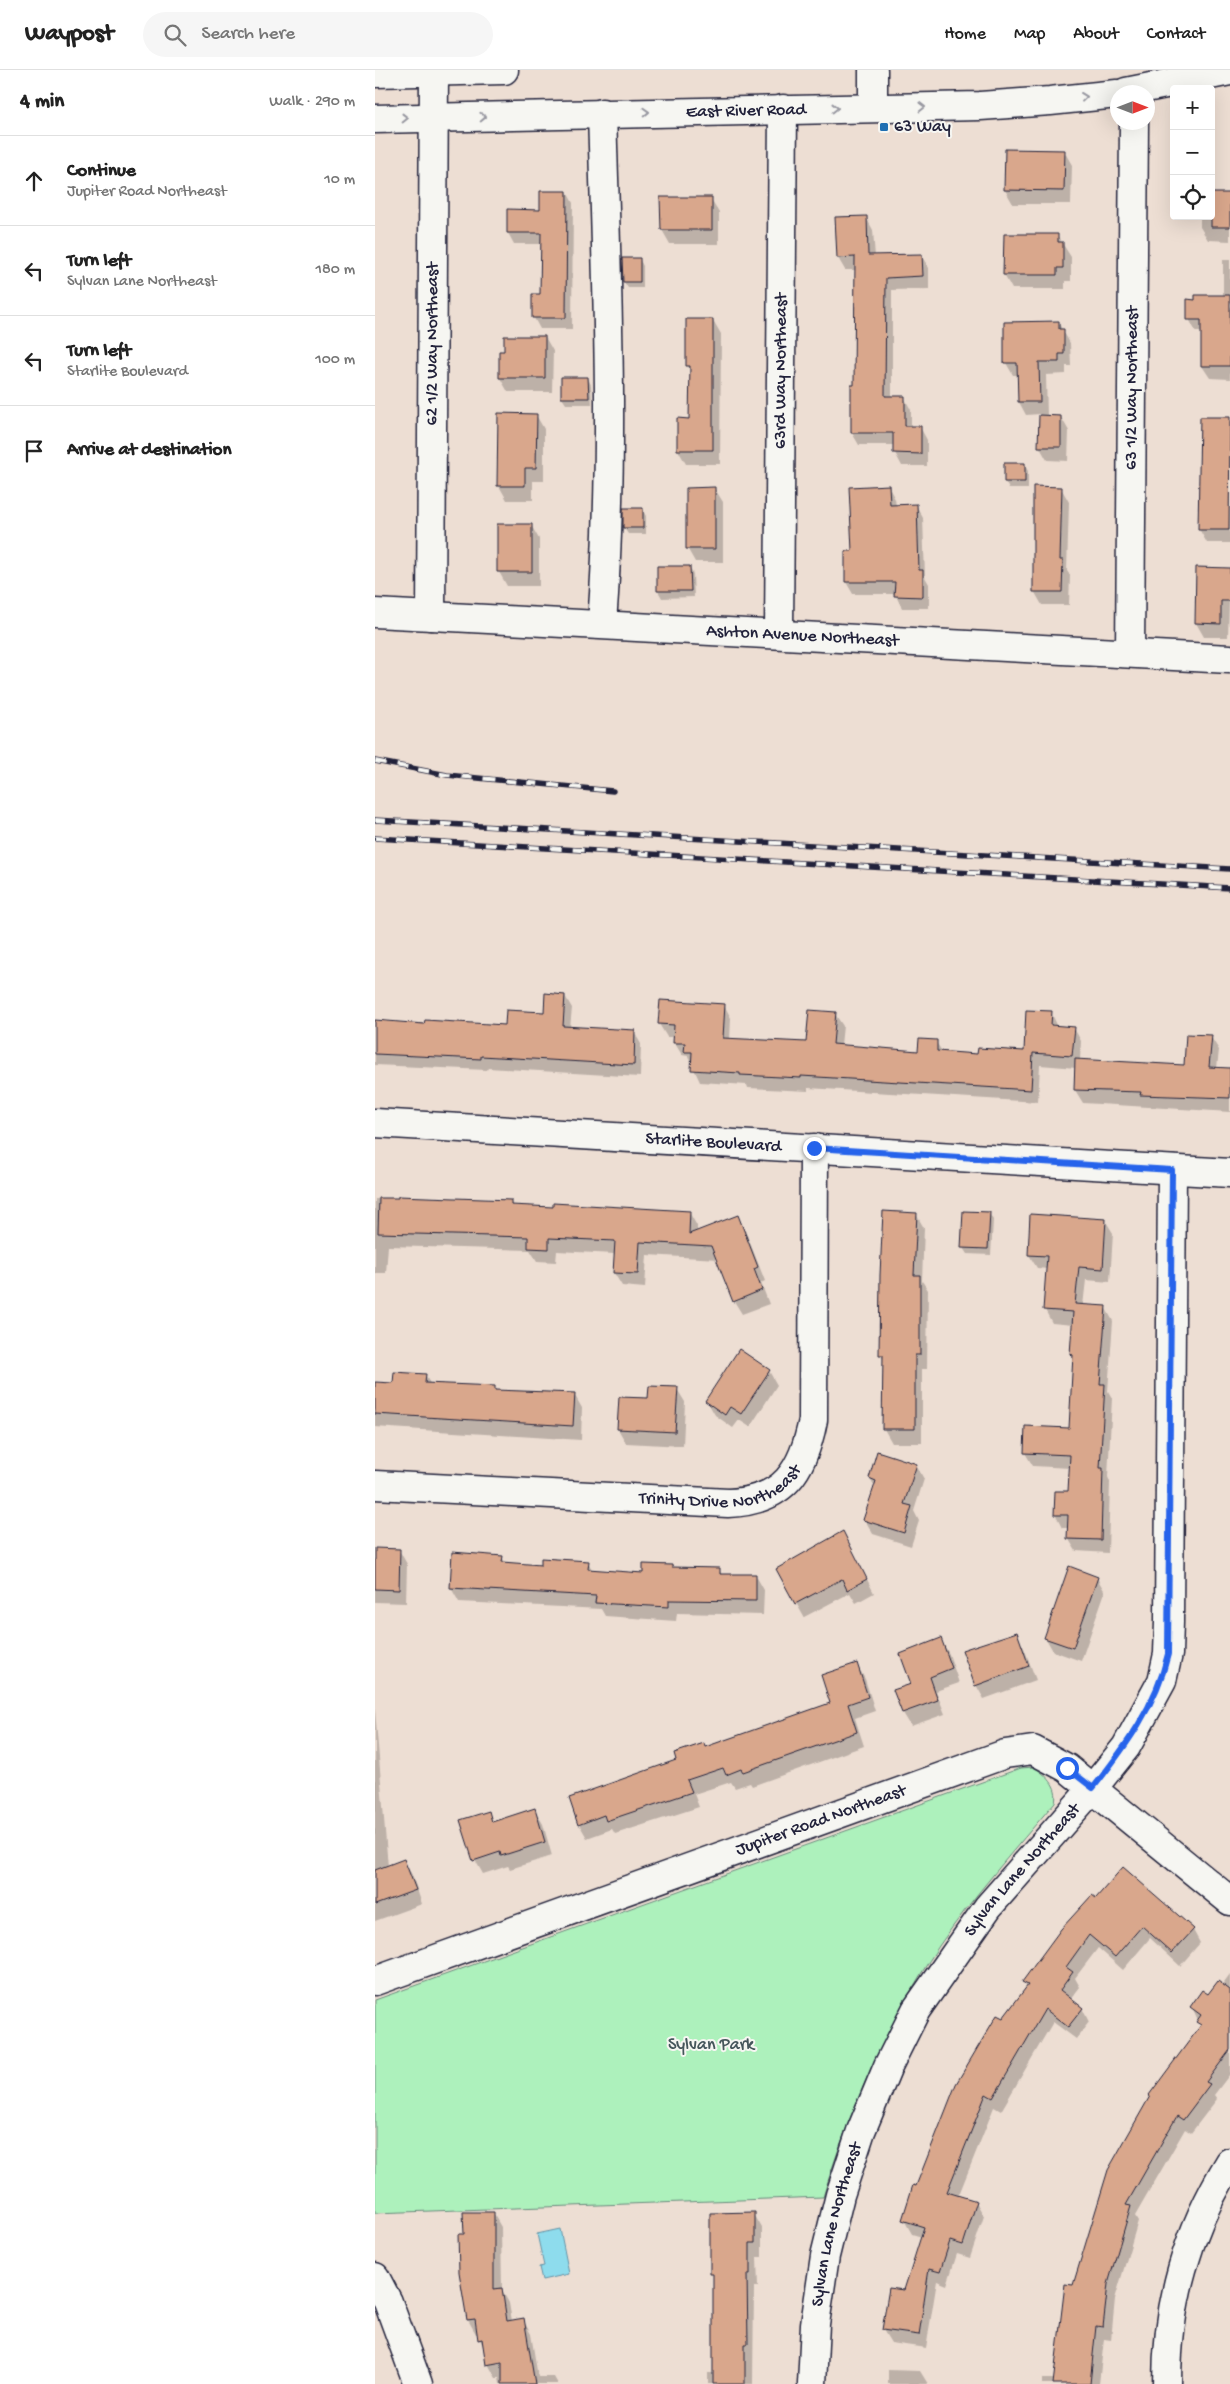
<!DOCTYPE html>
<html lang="en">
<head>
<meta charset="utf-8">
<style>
	body { margin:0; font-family:"Gochi Hand",sans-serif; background:#f6f6f6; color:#222 }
	.controls { position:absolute; right:15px; top:15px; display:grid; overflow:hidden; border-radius:5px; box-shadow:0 5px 20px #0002 }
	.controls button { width:45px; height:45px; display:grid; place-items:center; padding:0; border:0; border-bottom:1px solid #e0e0e0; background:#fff; color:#222; font:25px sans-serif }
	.compass { position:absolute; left:735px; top:15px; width:45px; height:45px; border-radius:50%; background:#fff; box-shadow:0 5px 20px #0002; rotate:90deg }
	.stop { position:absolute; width:15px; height:15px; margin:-11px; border:4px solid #2563eb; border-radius:50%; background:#fff }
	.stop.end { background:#2563eb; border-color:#fff; box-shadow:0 1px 5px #0008 }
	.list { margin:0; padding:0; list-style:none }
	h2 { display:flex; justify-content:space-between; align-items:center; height:65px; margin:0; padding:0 20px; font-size:21px }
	h2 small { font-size:16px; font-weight:400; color:#767676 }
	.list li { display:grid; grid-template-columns:32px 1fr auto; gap:15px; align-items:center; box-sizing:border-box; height:90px; padding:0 20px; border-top:1px solid #e0e0e0 }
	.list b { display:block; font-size:19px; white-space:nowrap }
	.list p { margin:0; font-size:16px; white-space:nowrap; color:#767676 }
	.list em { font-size:16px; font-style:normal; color:#767676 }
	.icon { flex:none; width:28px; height:28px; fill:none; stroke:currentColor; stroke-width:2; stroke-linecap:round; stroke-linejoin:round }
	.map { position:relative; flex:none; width:855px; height:2314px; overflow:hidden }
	header { display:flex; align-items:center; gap:30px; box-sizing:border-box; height:70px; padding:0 25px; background:#fff; border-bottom:1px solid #e0e0e0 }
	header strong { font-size:24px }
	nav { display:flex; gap:28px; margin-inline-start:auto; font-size:18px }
	.search { width:350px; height:45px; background:#f6f6f6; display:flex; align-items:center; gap:12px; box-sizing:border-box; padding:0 18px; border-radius:28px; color:#767676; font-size:19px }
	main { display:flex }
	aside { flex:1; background:#fff }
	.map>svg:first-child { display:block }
	.green { fill:#adf1bc; stroke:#688a7c }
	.water { fill:#8edced; stroke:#6392a6 }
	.shadow { fill:#0003 }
	.building { fill:#d9a78c; stroke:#22223b }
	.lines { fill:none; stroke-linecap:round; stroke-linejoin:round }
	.minor-casing { stroke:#22223b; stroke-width:31 }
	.major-casing { stroke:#22223b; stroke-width:31 }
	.minor { stroke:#f6f6f2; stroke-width:28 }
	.major { stroke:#f6f6f2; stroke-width:28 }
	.rail-casing { stroke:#22223b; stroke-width:5.5 }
	.rail { stroke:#f6f6f2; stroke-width:4; stroke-dasharray:11; stroke-linecap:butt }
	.oneway { stroke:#9797a0 }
	.route { stroke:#2563eb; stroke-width:6 }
	.poi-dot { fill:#1f6fb2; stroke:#f6f6f2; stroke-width:2 }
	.labels { text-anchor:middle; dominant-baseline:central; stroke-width:4; stroke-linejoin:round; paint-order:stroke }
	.street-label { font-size:18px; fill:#22223b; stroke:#f6f6f2 }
	.poi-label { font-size:18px; fill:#22223b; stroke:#f6f6f2; text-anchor:start }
	.park-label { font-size:18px; fill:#45565b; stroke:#f6f6f2 }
</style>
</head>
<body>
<header>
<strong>Waypost</strong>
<div class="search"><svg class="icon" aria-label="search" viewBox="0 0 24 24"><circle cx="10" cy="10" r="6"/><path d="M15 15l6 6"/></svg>Search here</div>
<nav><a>Home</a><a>Map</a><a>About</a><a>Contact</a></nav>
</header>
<main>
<aside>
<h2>4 min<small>Walk · 290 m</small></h2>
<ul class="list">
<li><svg class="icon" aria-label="ahead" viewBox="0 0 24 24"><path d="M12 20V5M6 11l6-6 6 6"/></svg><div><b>Continue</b><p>Jupiter Road Northeast</p></div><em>10 m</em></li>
<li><svg class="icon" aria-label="left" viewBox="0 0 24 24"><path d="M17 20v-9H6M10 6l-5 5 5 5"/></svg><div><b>Turn left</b><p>Sylvan Lane Northeast</p></div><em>180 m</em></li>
<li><svg class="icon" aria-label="left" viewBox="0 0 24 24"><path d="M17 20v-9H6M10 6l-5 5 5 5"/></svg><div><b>Turn left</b><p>Starlite Boulevard</p></div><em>100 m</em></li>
<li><svg class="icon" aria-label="arrive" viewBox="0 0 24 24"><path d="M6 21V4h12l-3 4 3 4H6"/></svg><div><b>Arrive at destination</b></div></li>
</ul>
</aside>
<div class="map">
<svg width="855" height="2314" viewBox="0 0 855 2314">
	<rect width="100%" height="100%" fill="#edded3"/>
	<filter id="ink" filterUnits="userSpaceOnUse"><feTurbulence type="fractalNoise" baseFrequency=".02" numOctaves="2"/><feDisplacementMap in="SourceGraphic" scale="10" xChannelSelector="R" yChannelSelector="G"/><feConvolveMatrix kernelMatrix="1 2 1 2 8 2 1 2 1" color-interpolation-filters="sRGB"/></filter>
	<g filter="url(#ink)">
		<!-- green -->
		<path class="green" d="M659,1697C671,1705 684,1716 680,1732C640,1779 599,1825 564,1876C512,1953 475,2039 448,2127L0,2143V1930L646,1698Z"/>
		<!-- water -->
		<path class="water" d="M185,2159L194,2204L167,2210L164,2197L169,2196L162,2164Z"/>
		<!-- shadow -->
		<path class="shadow" d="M689,81L697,95L696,134H638L630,120Z
			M192,122L198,133L197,259H165L159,248L166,225L167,174H139L133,163Z
			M855,124V171L833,170L825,157V146H836Z
			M336,129L344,142V174H295L287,160Z
			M491,147L498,160L500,187L546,185L554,198V219L517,220V327H529L536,340V357H545L552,370V396H527L520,383V375H484L477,363L480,316L481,200H470L463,188Z
			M630,165H682L696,187V211H690V219H637L629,205Z
			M265,190L268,196V218H253L249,212Z
			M848,190H855V309L835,308L827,296V262H821L814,249L821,231L848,227Z
			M338,250L346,264L345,394H311L303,380L316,350V302L313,296Z
			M683,252L695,273L696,296H691V304L671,305L672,347H686L694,361L693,391L672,390L664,376L665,344L651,345L644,332L643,305H638L631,293Z
			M170,267L178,281L177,322H133L125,308L131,282Z
			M213,308L216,315L217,334H191L187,328Z
			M124,345H161L169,359V411H158V430H132L124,416Z
			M854,349L855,473H832L824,459Z
			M649,394L653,401V419H634L630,412Z
			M513,416L520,429L521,436L541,435L548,448L550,507L554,514V538H527L520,524H478L471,512L478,483Z
			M686,418L694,432L692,501L695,505L694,535H667L659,521Z
			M340,419L348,432V492H320L312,478Z
			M267,439L271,446V464H253L249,458Z
			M156,455L164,469V516H132L124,502Z
			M315,497L318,504L319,527L287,528L283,521Z
			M855,499L853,567H829L821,553Z
			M190,926L197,938L195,958L259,962L266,974L265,1007L113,998L112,1000L0,995V951L50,955L131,956L170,944Z
			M349,935L356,948L355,969L433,974L460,944L468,956L466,975L544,982L561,972L568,983L603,985L650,982L676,942L683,957L699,958L706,971L705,990L810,996L836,967L844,980L842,998L855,999V1042L708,1033L700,1020L701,998L665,995L663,1032L433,1018V1021L373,1018L372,1015L325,1012L313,986L307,985L299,972L300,967H292L284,954Z
			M0,1129L135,1131L138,1136L314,1142L322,1156V1162L363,1146L370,1160L390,1211L386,1213L394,1234L367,1244L359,1231L343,1189L272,1185L270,1218L247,1216L239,1203L240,1184L182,1181L181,1192L162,1191L155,1180L13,1176L11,1203H0Z
			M614,1143L618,1150L616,1185L592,1184L588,1178Z
			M541,1144L549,1158L547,1211L553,1220L552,1299H547V1373H517L509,1359V1291L505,1284Z
			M730,1150L738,1163L735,1212L711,1210L708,1236L730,1237L738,1251L733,1321L737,1328L733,1407L735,1412L733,1483L701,1481L693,1468V1458H687L680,1444L695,1422V1398L658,1396L650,1383L695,1359L699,1289L696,1284L698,1255L677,1253L670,1240L673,1199L662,1198L654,1185Z
			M394,1301L402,1315L375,1357L364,1350L358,1358L340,1345L332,1331Z
			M50,1305L56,1315L119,1317L121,1321L199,1324L207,1338L206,1370L0,1357V1313L20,1314Z
			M302,1319L310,1332L308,1376L251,1373L243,1359L245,1328L274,1329Z
			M541,1395L549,1409L539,1441L544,1451L536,1476L498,1464L490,1450L500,1417L495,1408Z
			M475,1476L499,1523L481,1533L475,1523L429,1547L402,1499Z
			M0,1479L24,1480L32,1494L31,1533L0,1532Z
			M127,1487L131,1494L167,1496L213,1492L218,1501L269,1504L297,1498L344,1499L347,1505L381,1506L389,1520L388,1545L302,1543L301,1551L230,1546L226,1539L84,1532L76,1518Z
			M722,1508L730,1522L706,1591L678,1581L670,1567Z
			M641,1564L649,1578L661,1610L609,1629L601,1615Z
			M566,1570L574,1584L584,1613L561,1621L570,1644L536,1656L528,1643L537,1614Z
			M482,1595L490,1609L500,1641L480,1648L489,1676L377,1716L375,1713L360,1718L356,1712L319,1724L324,1737L240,1764L237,1759L212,1768L204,1754L303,1691L457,1634Z
			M0,1639L13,1797L29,1791L37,1805L47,1834L0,1851Z
			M160,1740L168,1754L177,1786L135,1799L133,1796L108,1804L100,1790L113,1742L119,1753Z
			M717,1827L818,1860L825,1873L805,1896L775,1868L748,1900L723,1878L700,1908L705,1917L695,1930L707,1938L714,1952L701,1969L678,1952L626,2041L619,2037L583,2127L601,2132L609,2146L595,2188L582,2184L572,2215L562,2211L551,2278L516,2273L508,2260L530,2222L547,2167L537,2164L529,2150L541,2118L628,1950L652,1918L649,1912Z
			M855,1904V2004L839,2025L842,2029L816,2063L810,2059L760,2146L763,2151L740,2229L736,2270L729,2269L724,2314H667V2309H680L699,2216L826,1957L817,1937L846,1916Z
			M118,2143L126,2157L127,2220L134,2233L137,2251L148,2250L156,2264L163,2307H179L183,2314H125L124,2308H121L113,2294L110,2281L103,2264H101L93,2250L85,2202L90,2165Z
			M379,2144L387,2158V2187H382L383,2217H379L378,2314H333V2303H339V2207L337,2203Z
			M513,2300L545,2301L553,2314H513Z"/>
		<!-- building -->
		<path class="building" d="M630,79L690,80L689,121L629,120Z
			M165,121H192L191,248H157V224H165L166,163H132V139L165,140Z
			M836,123H855V157H836Z
			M285,127H337V160H286Z
			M492,146L493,185L547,184L548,206L511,208L510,326H530V356H546V384L518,383V363H476V315H479L480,187L462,188L460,147Z
			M629,164H683V172H688V198H682V205H628Z
			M247,188H265V212H248Z
			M820,225H855V296H826V250H812V229L820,230Z
			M311,249H338V380H302V348L314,349L315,296H311Z
			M684,251V259H689V284H684V292H664L665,332H643L642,293H629V252Z
			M129,266H170V308H124V281H129Z
			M186,307H213L214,328H186Z
			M123,343L162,344L161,398H150V416H122Z
			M664,345L686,346V377H663Z
			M825,347H855L854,460H823Z
			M629,393H650V412H629Z
			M514,415L515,435L542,434L544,500H548V527L519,526L520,512H470V481H477L474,417Z
			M658,416L687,417L685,490H688L687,522H658Z
			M340,417V479H311V418Z
			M248,438H268V458H248Z
			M122,454H157V502H122Z
			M282,496H315L316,521H282Z
			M821,497L855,498V531H846V554L820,553Z
			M170,923L190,925L188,956L260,960L259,995L106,986V989L0,984V950L49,954L50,950L130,955L131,940L169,942Z
			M285,930L350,934L348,968L431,972L434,940L461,942L458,974L543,981L544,969L562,970V981L602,984L603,978L649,981L651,940L677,941L676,955L700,957L697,986L658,983L656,1020L426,1006V1008L365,1005V1003L316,1000L317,982H309L310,973H298L299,955L283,954Z
			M811,964L837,965L834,997L855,998V1028L765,1025L766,1022L699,1020L700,989L809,995Z
			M23,1126L136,1130V1135L178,1137V1133L315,1141L314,1164L363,1145L383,1197L379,1199L387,1220L358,1232L336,1176L265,1172L263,1204L238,1203L240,1171L174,1168V1179L153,1178V1167L3,1163L4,1128H23Z
			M508,1141L542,1143L539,1205H545V1285H540V1359H507L508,1285H504L505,1205Z
			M588,1141L615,1142L613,1179L586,1178Z
			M655,1144L731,1149L728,1199L704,1197L700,1234L731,1236L725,1314H730L725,1398H728L726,1470L692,1469L693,1445H679L680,1421H693L695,1385L649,1383L650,1356L694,1358L698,1285L695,1284L698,1242L668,1240L672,1186L653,1185Z
			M364,1279L395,1300L366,1344L355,1337L350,1345L330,1331Z
			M19,1302L51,1304L50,1313L120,1316V1320L200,1323L198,1356L0,1344V1312L18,1313Z
			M274,1316L303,1317L300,1362L242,1359L244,1327L273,1328Z
			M502,1381L542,1394L529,1434L537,1436L529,1463L488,1450L501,1411L494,1408Z
			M468,1461L492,1509L472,1520L467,1509L420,1534L401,1499Z
			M0,1478L25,1479L24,1520L0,1519Z
			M77,1482L128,1486L127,1492L166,1495V1488L214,1491L213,1499L268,1503V1494L297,1495V1497L345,1498V1504H381V1531L294,1530V1537L220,1533L221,1526L75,1518Z
			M694,1496L723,1507L698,1578L669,1568Z
			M642,1562L654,1596L600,1616L587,1580Z
			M566,1568L577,1598L555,1607L563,1630L527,1643L518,1620L536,1614L525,1584Z
			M482,1593L493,1627L473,1634L482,1662L368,1702L366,1699L351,1705L348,1698L312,1710L317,1722L231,1751L229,1745L203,1755L194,1728L301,1690L299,1683L329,1673L330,1677L455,1633L446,1605Z
			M160,1738L170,1772L126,1786L125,1782L98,1791L85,1750L114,1741L117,1752Z
			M29,1789L41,1820L0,1835V1800Z
			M748,1797L819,1859L797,1883L767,1856L740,1887L714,1865L691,1897L698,1902L685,1920L708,1938L693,1957L670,1939L618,2028L611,2024L572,2122L602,2131L588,2175L575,2171L565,2202L554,2199L544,2265L507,2260L514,2218L529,2220L549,2157L527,2150L538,2115L541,2116L581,2014L622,1945L628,1948L653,1915L647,1912L686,1859L717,1825L721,1828Z
			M843,1911L855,1920V1980L831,2012L835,2014L808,2050L802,2046L751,2135L756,2136L733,2214L728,2257L721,2256L715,2314H678L690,2214L698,2215L733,2100L775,2026L774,2025L826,1955L821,1952L826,1945L815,1937L827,1920L833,1924Z
			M88,2142H119V2219L127,2218L132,2251L149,2248L160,2314H127V2292L111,2295L107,2269L103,2270L100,2249L92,2250L84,2202L83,2164H89Z
			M380,2142V2173H375V2204H372L373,2274H370V2314H338V2204H335V2143Z"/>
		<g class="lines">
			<!-- minor casing -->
			<g class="minor-casing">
				<g id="minor">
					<path d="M498,0V37"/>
					<path id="s1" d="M0,543L855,589"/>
					<path id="s2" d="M56,546L59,2"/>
					<path d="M227,553C240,384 232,213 227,43"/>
					<path id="s3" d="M404,563L408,39"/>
					<path id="s4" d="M755,583L759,52"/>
					<path id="s5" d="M0,1053L855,1103"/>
					<path id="s6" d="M0,1415L353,1433C409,1431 428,1401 438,1350L439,1078"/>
					<path id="s7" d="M0,1911L630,1684L658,1680L692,1698L855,1831"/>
					<path d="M0,2207L13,2232L43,2314"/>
					<path id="s8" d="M437,2314L440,2254L450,2186L465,2125L486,2061L513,1996L541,1940L613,1837L718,1718L751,1677L787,1611L793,1584L794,1552L797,1100"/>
					<path d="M792,2314C792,2231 812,2162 855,2092"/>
				</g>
			</g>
			<!-- major casing -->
			<g class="major-casing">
				<g id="major">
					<path d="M0,3L129,0"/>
					<path d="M751,22L855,1"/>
					<path id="s9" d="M0,49L605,36L675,31L742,24"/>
				</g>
			</g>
			<!-- minor -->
			<use href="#minor" class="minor"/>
			<!-- major -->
			<use href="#major" class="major"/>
			<!-- rail casing -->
			<g class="rail-casing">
				<path id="rail" d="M0,691L72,705L238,721
					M0,750L855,799
					M0,768L855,818"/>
			</g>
			<!-- rail -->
			<use href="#rail" class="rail"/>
		</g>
		<!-- one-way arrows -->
		<defs><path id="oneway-chevron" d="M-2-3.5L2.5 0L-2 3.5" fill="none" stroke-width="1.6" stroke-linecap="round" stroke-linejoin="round" transform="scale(1.25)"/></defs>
		<g class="oneway">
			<use href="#oneway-chevron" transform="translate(709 27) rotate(-7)"/>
			<use href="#oneway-chevron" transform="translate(547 37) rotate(-1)"/>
			<use href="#oneway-chevron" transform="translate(460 38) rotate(-1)"/>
			<use href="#oneway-chevron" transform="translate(271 42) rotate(-2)"/>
			<use href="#oneway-chevron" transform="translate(108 47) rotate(-2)"/>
			<use href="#oneway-chevron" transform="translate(30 48) rotate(-1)"/>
		</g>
	</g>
	<g class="lines" filter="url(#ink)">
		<!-- route -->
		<path class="route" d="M439,1078L797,1100L793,1584C781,1636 751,1676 718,1718L692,1698"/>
	</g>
	<!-- markers -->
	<rect class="poi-dot" x="504" y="52" width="10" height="10" rx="2.5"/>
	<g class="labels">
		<!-- street labels -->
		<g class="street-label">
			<text stroke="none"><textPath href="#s9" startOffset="371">East River Road</textPath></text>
			<text stroke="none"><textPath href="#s2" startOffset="272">62 1/2 Way Northeast</textPath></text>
			<text stroke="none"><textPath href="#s3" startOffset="262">63rd Way Northeast</textPath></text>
			<text stroke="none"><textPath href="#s4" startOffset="265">63 1/2 Way Northeast</textPath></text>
			<text stroke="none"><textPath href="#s1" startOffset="428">Ashton Avenue Northeast</textPath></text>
			<text stroke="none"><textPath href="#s5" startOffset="339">Starlite Boulevard</textPath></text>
			<text stroke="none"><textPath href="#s6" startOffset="350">Trinity Drive Northeast</textPath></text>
			<text stroke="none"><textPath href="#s7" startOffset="474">Jupiter Road Northeast</textPath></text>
			<text stroke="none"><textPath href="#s8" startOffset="568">Sylvan Lane Northeast</textPath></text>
			<text stroke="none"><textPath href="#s8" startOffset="162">Sylvan Lane Northeast</textPath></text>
		</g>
		<!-- poi labels -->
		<g class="poi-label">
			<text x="519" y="57">63 Way</text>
		</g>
		<!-- park labels -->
		<g class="park-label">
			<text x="336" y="1975">Sylvan Park</text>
		</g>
	</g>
</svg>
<div class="controls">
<button>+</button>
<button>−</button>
<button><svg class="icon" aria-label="locate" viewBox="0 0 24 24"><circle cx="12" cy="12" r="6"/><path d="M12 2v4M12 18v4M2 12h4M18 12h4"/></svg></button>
</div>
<svg class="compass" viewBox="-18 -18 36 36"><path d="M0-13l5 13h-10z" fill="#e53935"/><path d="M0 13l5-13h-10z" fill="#767676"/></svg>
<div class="stop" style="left:692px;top:1698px"></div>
<div class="stop end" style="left:439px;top:1078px"></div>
</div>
</main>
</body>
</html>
